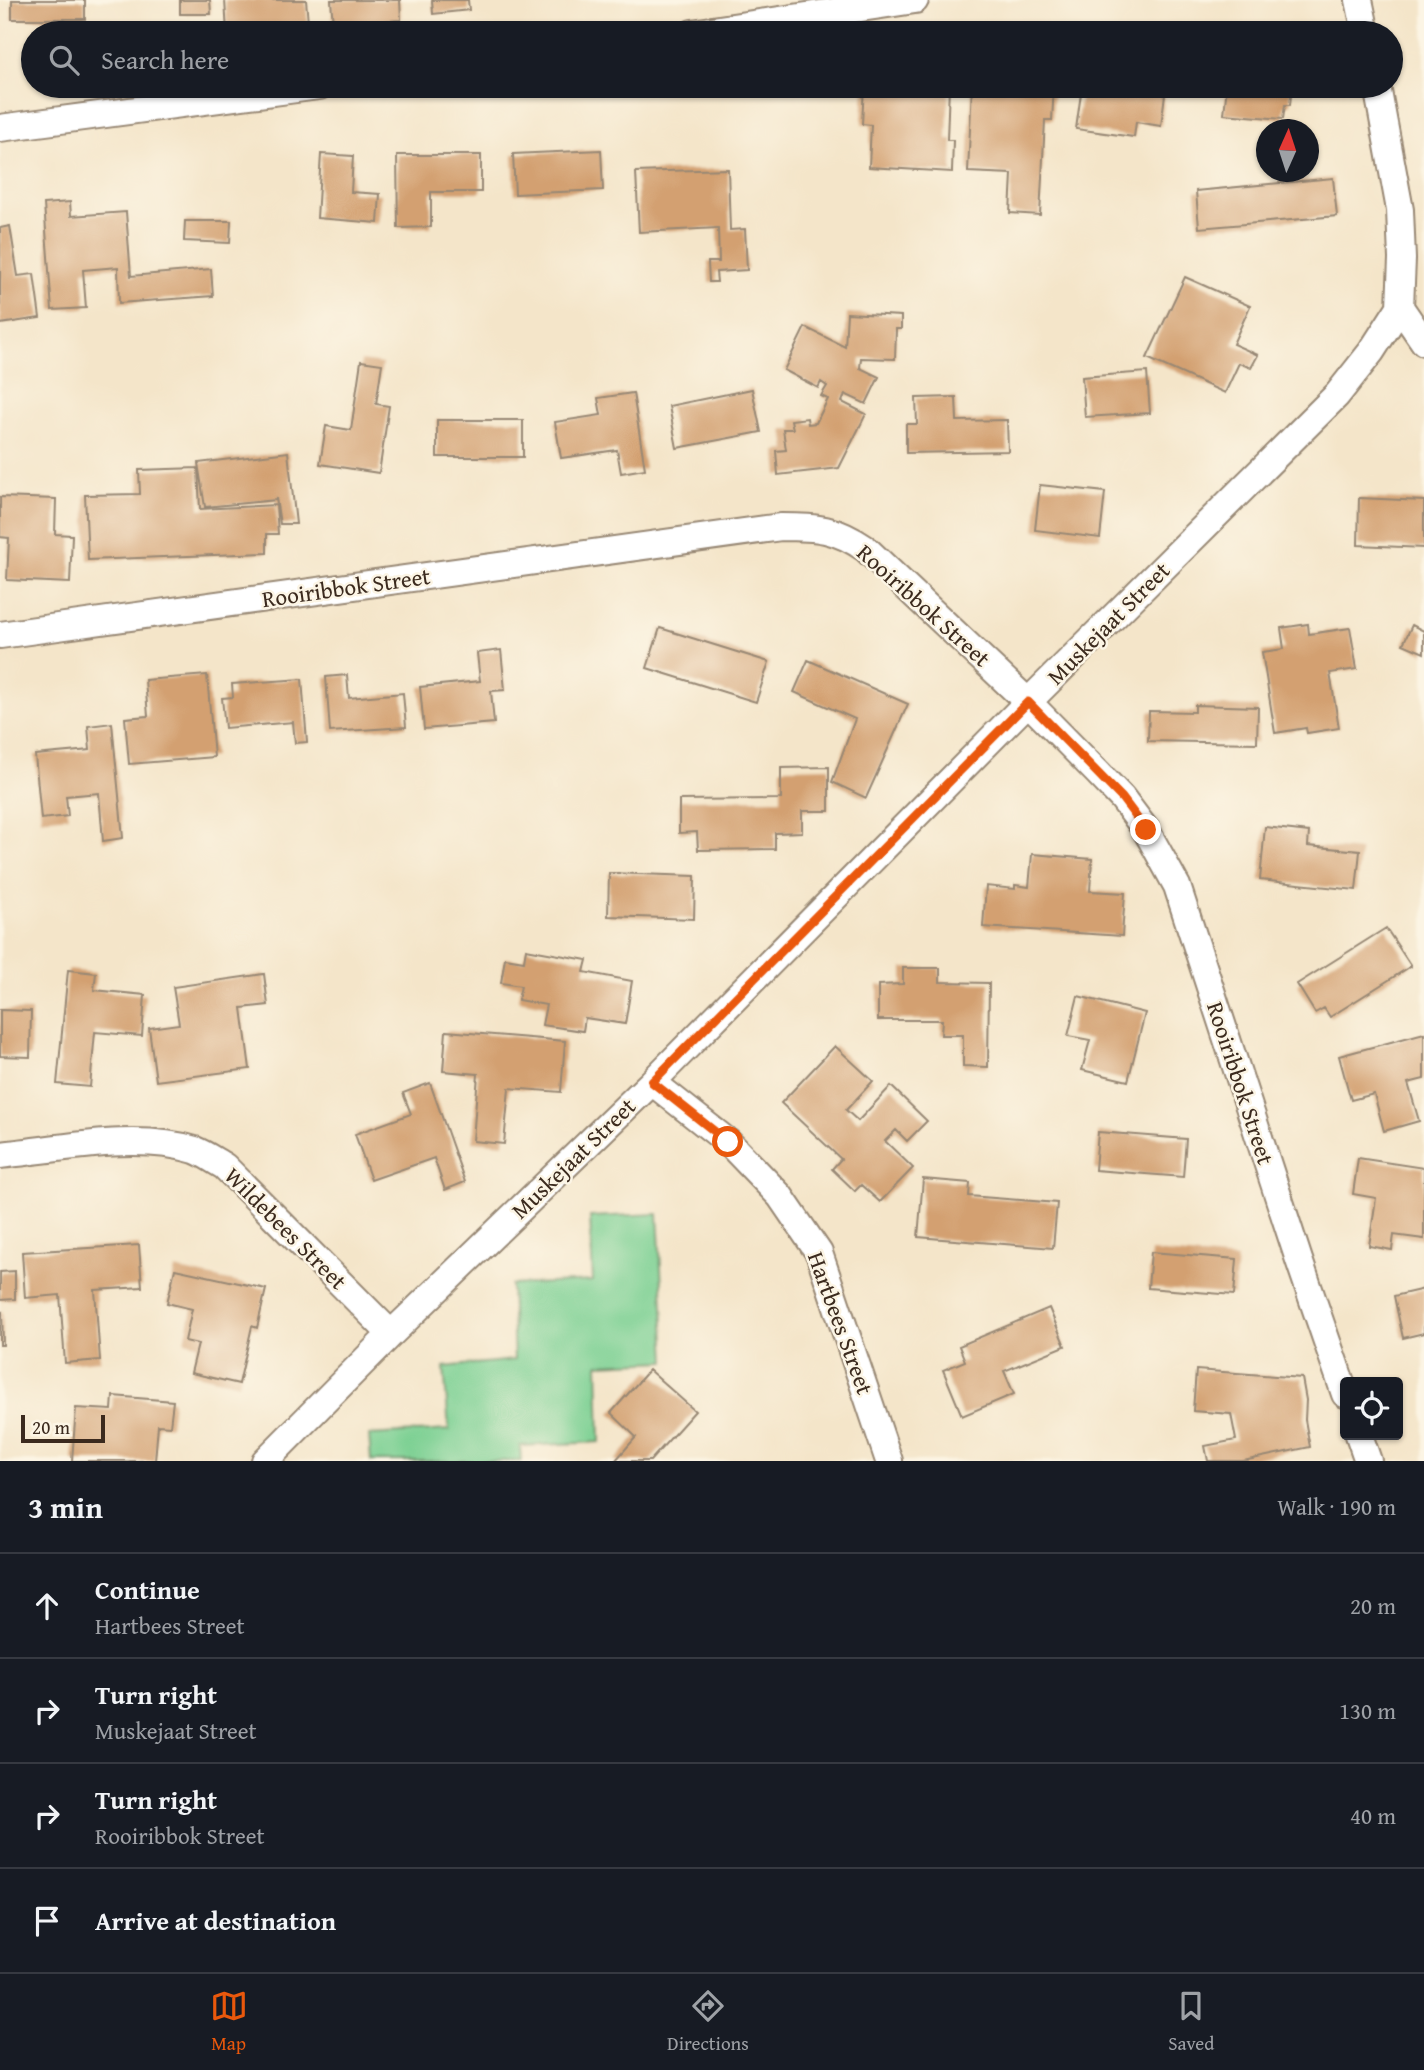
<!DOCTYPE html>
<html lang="en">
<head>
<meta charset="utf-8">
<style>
	body { margin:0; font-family:"Gentium Book Plus",serif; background:#20242c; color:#f1f3f6 }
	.controls { position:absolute; right:21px; bottom:21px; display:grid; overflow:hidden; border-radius:7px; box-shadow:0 2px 5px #0004 }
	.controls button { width:63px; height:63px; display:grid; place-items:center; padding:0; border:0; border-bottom:2px solid #363941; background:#171b24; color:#f1f3f6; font:35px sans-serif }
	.compass { position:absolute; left:1256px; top:119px; width:63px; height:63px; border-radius:50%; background:#171b24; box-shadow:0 2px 5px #0004; rotate:3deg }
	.scale { position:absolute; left:21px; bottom:18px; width:84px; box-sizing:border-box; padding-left:7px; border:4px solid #3b2a1e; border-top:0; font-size:19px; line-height:24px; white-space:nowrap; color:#3b2a1e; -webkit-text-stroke:5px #fcf5e5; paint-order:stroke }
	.stop { position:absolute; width:21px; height:21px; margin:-16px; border:5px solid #ea580c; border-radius:50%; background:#fff }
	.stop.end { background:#ea580c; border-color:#fff; box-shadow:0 2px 7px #0008 }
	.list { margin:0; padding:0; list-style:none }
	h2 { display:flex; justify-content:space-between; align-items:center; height:91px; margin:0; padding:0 28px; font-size:30px }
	h2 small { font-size:23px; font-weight:400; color:#9ea1a6 }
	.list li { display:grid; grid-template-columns:46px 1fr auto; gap:21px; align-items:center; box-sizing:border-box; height:105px; padding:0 28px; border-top:2px solid #363941 }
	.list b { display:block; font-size:26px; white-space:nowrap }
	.list p { margin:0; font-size:23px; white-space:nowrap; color:#9ea1a6 }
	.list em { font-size:23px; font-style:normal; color:#9ea1a6 }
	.icon { flex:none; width:38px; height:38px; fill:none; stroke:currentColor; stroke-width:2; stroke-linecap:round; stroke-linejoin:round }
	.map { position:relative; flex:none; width:1424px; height:1461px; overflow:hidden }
	.search { position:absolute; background:#171b24; box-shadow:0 2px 5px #0004; left:21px; right:21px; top:21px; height:77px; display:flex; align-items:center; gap:18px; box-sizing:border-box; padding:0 24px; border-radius:38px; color:#9ea1a6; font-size:26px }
	.sheet { height:511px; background:#171b24 }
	nav { display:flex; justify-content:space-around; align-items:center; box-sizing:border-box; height:98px; border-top:2px solid #363941; background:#171b24; font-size:19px; color:#9ea1a6 }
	nav a { display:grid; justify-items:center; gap:4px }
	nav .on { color:#ea580c }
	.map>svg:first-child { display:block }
	.green { fill:#7bd093; stroke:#5b7d58; stroke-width:2 }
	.building { fill:#d3a071 }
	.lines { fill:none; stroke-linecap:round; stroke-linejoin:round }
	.street-casing { stroke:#988874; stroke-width:30 }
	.street { stroke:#fff; stroke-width:26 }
	.route { stroke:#ea580c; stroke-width:9 }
	.labels { text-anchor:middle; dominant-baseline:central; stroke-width:5; stroke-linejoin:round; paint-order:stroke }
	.street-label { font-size:23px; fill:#3b2a1e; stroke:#fcf5e5 }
</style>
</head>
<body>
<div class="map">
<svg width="1424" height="1461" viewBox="0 0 1424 1461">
	<rect width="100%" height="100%" fill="#fcf5e5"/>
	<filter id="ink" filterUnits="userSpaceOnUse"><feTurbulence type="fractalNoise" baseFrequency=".0143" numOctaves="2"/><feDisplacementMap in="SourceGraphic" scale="14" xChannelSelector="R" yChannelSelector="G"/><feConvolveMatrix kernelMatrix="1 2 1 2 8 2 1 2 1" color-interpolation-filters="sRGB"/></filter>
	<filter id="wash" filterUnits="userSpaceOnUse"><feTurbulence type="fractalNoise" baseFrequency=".00686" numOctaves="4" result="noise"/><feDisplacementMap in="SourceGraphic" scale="28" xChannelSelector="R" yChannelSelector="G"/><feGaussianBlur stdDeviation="1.57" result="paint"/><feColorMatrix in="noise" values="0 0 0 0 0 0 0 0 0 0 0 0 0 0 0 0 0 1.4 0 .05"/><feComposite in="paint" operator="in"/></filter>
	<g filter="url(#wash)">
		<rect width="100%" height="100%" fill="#f4e5c9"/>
		<!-- green -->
		<path class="green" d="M658,1214L666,1361L598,1364L600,1442L520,1446L521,1461H371L369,1435L449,1430L444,1367L514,1360L511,1285L593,1281L590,1217Z"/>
		<g id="blocks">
			<!-- building -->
			<path class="building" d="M12,0H85V19H12Z
				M180,0H210L211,14H180Z
				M225,0H306L309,33H227Z
				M331,0H400L401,20L333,24Z
				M432,0H468L469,10L433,14Z
				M864,86H949L947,140H953L952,172L869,167L871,125L862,124Z
				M972,86H1054L1052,120H1045L1040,215L1010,213L1012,174L968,172Z
				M1082,86H1166L1161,126L1136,122L1134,137L1076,129Z
				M1227,86H1292L1290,105H1285L1283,119L1224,114Z
				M601,150L603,190L515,194L513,154Z
				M321,154L353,156L351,192L380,194L378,223L317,218Z
				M397,155H481V192H431V227L398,228Z
				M728,169L730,230L745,229L747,270L716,272L717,282H709L708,262H719L718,228L639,232L636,172Z
				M1333,178L1337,216L1199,228L1196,191Z
				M70,202L71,216L126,212L131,276L211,269L213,296L119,303L118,267L83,270L86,308L52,310L44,204Z
				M185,221H231L230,243L184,241Z
				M10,226L18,276L34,274L40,318L0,324V228Z
				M1185,277L1250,306L1233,344L1258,355L1251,368L1239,363L1225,393L1147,358Z
				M847,313L901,316V329H896L895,359L861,358L860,368L879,377L866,404L845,394L842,402L866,414L839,468L778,475L776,451L786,450L783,429H793L791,420L807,418L808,424L816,423L828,399L821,396L827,386L821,382L818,388L784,370L805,327L845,347Z
				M361,361L382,364L376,404L389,406L379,473L320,464L326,426L351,430Z
				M1147,372L1150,413L1085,417L1082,377Z
				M752,389L761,432L677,448L669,406Z
				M633,393L645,469L621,473L617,450L561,458L555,422L601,415L598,398Z
				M956,397L957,421L1007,420L1008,451L906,453V424H917L916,398Z
				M437,420H523V457H437Z
				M288,452L296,524H280L276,498V500L205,507L198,463Z
				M198,468L200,509L276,505L278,534H267V553L88,560L85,495L140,494L139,470Z
				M1040,485L1105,492L1100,538L1035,530Z
				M0,497L56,499L55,534L72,535L70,583L7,580L9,538L0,537Z
				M1359,498L1424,501V548L1358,545Z
				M1308,624L1309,634L1350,628L1357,669L1330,673L1339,728L1307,733L1306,728L1275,733L1262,652L1284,649L1281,628Z
				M1412,625L1424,631V653L1403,644Z
				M660,628L769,662L756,702L647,668Z
				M501,650L505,690L491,691L494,723L424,729L420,687L480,681L477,653Z
				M808,660L908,704L866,798L832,782L855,719L794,692Z
				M207,675L214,757L129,764L125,718L148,716L145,680Z
				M347,675L349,698L403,693L406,727L330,732L326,677Z
				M302,679L307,742L295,743L293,722L225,728L222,698L233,697L232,684Z
				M1195,705L1258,707L1257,743L1148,741L1149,711L1195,712Z
				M112,723L123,838L103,841L99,793L66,796L68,816L41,819L35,755L90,750L88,726Z
				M829,767V811H802V832L775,833V849L698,850L697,832L679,833V800L781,799V768Z
				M1265,827L1309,832L1308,846L1360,851L1356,890L1260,880Z
				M1032,854L1092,859L1090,891L1125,893L1122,936L983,927L986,886L1015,889V885L1029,887Z
				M609,873L695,876L694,919L608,916Z
				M1386,928L1411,966L1330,1017L1324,1008L1315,1013L1297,984Z
				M526,949L587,960L584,972L632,981L625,1024L585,1018L583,1031L542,1025L546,1005L518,1000L521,986L501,983L505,958L524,961Z
				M903,968H940V982L989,983L988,1067L963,1066V1035H941L942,1020H878V985L903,984Z
				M68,970L96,973L94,990L145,995L142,1036L95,1032L90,1087L57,1084Z
				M264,974L268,1005L242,1008L250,1069L156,1081L149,1028L179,1024L173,987Z
				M1078,996L1145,1013L1128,1081L1082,1070L1090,1040L1068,1036Z
				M0,1010L31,1011L30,1057L0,1056Z
				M446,1031L565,1041L561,1092L509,1088L504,1144L473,1141L478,1074L443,1071Z
				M1424,1033V1079L1408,1083L1419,1121L1384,1131L1374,1094L1351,1100L1339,1056Z
				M835,1046L873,1081L846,1110L858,1121L891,1086L927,1121L907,1141L896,1130L885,1141L913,1168L880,1202L861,1185L855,1191L832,1169L841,1159L781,1103Z
				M430,1083L465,1182L445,1190L434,1158L371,1180L355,1134L411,1114L403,1093Z
				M1098,1132L1186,1139L1183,1177L1095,1170Z
				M1358,1158L1424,1168V1239L1394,1235L1392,1250L1369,1246L1376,1198L1353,1194Z
				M923,1179L970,1183L969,1196L1057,1203L1053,1248L918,1237Z
				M139,1245L142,1287L95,1290L100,1360L65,1363L60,1295L25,1298L22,1252Z
				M1151,1252L1237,1259L1234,1295L1148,1288Z
				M175,1269L266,1289L257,1328L252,1326L239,1384L191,1373L198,1344L185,1341L192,1309L167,1303Z
				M15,1271V1299L0,1300V1272Z
				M1424,1289V1333L1403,1338L1394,1296Z
				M1049,1308L1065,1346L1004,1371L1014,1394L962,1416L943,1370L965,1361L959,1346Z
				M2,1312L3,1345H0V1313Z
				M649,1370L695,1411L650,1461H615L636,1437L611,1413Z
				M1196,1370L1302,1378L1306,1400L1305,1420L1310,1447L1243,1461H1208L1205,1446L1236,1440L1231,1414L1193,1411Z
				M113,1396L173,1401L170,1426L158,1425L155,1461H72L76,1408L112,1410Z"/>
		</g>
	</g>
	<g filter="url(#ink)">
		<use href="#blocks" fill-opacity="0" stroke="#988874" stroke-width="2"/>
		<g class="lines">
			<!-- street casing -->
			<g class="street-casing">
				<path id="street" d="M1359,0L1366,33
					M692,33L915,0
					M1377,86L1400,210L1402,259L1400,307L1424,342
					M0,128L319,86
					M0,635L781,527C817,527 836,528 866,549L1028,702L1097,772L1122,798L1146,830L1177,886L1299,1260L1345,1394
					M652,1082L728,1142L780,1196L819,1253L889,1461
					M0,1155C60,1149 137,1132 195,1150C205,1154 215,1161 224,1166L391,1334
					M1359,1435L1368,1461
					M265,1461L391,1334L652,1082L1028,702L1337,395L1371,352L1400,307"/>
			</g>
			<!-- street -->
			<use href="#street" class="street"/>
		</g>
	</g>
	<g class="lines" filter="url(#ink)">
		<!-- route -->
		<path class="route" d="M728,1142L652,1082L1028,702L1122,798L1146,830"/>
	</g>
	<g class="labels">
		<!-- street labels -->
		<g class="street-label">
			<text transform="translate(346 587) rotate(-8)">Rooiribbok Street</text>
			<text transform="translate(924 605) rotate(42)">Rooiribbok Street</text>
			<text transform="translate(1108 623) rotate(-45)">Muskejaat Street</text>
			<text transform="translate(1241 1083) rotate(72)">Rooiribbok Street</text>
			<text transform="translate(573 1158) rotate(-44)">Muskejaat Street</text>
			<text transform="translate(286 1228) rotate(45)">Wildebees Street</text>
			<text transform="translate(841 1323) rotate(70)">Hartbees Street</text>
		</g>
	</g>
</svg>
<div class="controls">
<button><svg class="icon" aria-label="locate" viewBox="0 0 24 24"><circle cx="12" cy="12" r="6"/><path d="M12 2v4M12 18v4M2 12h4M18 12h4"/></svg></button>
</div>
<svg class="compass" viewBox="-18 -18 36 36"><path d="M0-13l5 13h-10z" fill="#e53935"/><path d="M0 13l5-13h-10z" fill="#9ea1a6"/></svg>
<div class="scale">20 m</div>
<div class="stop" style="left:728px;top:1142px"></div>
<div class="stop end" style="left:1146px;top:830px"></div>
<div class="search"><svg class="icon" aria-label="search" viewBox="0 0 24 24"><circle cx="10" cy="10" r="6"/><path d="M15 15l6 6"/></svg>Search here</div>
</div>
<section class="sheet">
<h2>3 min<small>Walk · 190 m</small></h2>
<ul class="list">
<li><svg class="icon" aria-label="ahead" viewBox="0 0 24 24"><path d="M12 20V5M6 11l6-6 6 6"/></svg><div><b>Continue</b><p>Hartbees Street</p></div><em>20 m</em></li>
<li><svg class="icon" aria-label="right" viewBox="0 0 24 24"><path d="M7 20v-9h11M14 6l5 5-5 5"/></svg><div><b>Turn right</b><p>Muskejaat Street</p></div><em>130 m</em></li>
<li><svg class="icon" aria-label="right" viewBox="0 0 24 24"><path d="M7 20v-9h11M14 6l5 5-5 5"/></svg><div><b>Turn right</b><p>Rooiribbok Street</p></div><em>40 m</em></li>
<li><svg class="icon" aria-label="arrive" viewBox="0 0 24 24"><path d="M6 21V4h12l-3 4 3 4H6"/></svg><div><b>Arrive at destination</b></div></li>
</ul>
</section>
<nav>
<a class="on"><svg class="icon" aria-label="map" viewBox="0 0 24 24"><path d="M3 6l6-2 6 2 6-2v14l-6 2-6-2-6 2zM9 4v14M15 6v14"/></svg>Map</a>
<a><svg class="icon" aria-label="directions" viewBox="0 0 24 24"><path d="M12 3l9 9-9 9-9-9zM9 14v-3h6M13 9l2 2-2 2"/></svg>Directions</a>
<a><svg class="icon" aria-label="saved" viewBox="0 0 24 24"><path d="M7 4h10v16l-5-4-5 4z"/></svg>Saved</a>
</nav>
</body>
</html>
